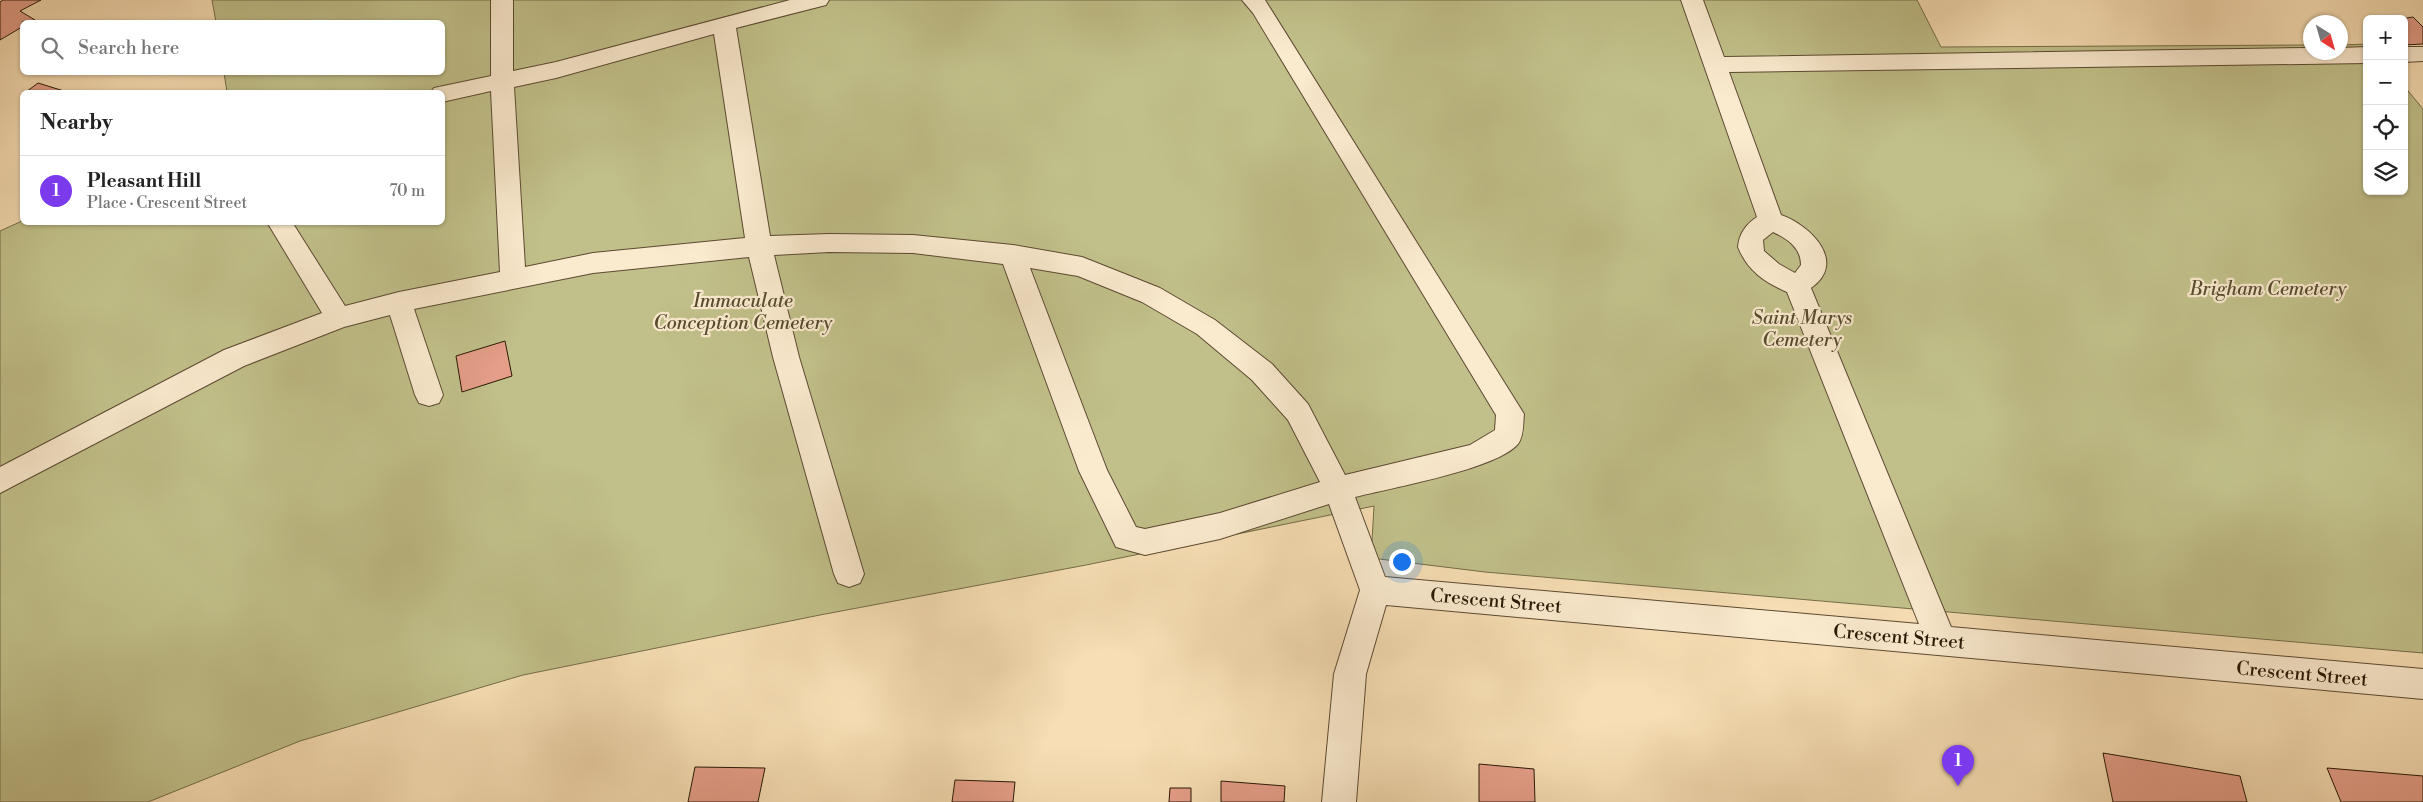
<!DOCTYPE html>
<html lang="en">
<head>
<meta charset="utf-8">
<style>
	body { margin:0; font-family:"Libre Bodoni",serif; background:#f2f2f2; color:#222 }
	.controls { position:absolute; right:15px; top:15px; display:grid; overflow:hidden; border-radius:8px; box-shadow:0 1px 4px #0004 }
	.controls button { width:45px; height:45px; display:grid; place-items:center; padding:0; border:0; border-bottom:1px solid #e0e0e0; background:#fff; color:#222; font:25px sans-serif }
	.compass { position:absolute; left:2303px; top:15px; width:45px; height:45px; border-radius:50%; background:#fff; box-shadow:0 1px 4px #0004; rotate:143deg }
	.you { position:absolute; left:1401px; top:561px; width:18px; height:18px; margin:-12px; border:4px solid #fff; border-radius:50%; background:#1a73e8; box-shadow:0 0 0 8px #1a73e833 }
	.badge { display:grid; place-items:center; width:32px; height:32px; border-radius:50%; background:#7c3aed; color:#fff; font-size:16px; font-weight:700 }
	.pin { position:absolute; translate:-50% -41px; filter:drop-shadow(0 1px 2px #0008) }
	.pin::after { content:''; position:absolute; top:26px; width:18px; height:15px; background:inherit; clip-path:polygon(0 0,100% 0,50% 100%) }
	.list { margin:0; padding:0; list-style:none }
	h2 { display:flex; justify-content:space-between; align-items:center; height:65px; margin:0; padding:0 20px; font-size:21px }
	h2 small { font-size:16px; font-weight:400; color:#767676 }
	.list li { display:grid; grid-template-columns:32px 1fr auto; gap:15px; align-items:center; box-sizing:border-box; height:70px; padding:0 20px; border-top:1px solid #e0e0e0 }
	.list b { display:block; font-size:19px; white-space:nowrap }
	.list p { margin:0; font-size:16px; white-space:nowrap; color:#767676 }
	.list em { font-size:16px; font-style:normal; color:#767676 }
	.icon { flex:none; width:28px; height:28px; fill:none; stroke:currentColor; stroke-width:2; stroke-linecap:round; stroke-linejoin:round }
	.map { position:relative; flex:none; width:2423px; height:802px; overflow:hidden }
	.search { position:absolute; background:#fff; box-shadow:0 1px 4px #0004; left:20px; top:20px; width:425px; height:55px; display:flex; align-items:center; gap:12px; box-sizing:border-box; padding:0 18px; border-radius:8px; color:#767676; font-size:19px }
	.panel { position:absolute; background:#fff; box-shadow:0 1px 4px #0004; left:20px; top:90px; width:425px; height:135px; border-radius:8px }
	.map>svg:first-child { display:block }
	.green { fill:#c1c08a; stroke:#746c48 }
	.building { fill:#e59e89; stroke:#281906 }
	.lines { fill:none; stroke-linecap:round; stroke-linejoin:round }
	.minor-casing { stroke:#5c4a32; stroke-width:2 }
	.minor { fill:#faeace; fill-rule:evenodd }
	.labels { text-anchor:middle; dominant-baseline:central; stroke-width:4.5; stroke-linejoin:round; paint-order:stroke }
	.park-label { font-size:19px; font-style:italic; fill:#564b2e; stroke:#faeace }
	.street-label { font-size:19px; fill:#281906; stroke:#faeace }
</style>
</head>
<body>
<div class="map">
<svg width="2423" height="802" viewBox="0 0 2423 802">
	<rect width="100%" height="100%" fill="#f7deb4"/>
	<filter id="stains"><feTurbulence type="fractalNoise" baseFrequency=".004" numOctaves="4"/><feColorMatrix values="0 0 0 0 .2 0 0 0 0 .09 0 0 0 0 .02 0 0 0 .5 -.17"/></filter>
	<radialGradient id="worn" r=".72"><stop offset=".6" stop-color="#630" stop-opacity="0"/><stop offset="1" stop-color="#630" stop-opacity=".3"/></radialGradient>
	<!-- green -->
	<path class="green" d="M212,0H1917L1941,47L2310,45V52H2340L2341,45L2367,44V191H2404V86L2423,109V653L1485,572L1371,558L1374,506L1086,565L820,615L523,675L300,741L148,802H0V231L22,221L442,222V92H227L224,73L442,72V22H216Z"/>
	<!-- building -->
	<path class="building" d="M3,0H41L20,11L35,20L22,22V27L0,40V2Z
		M2413,17L2423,27V44L2404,45V19H2400Z
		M38,83L64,91L61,92H26Z
		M505,341L512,376L462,392L456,356Z
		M2103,753L2240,776L2247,802H2113Z
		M1479,764L1534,769L1535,802H1479Z
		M695,767L765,768L758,802H688Z
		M2327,768L2423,776V802H2341Z
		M955,780L1015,782L1013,802H952Z
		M1221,781L1285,786L1284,802H1221Z
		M1170,788H1191V802H1169Z"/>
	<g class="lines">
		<!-- minor casing -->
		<g class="minor-casing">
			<path id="minor" d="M491,0H513V71L556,62L790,0H829L826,5L736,28L770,236L829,234L913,235L1013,245L1082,257L1160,288L1215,320L1272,364L1308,404L1345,475L1470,445L1495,430L1496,415L1253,13L1242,0H1265L1524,414C1523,423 1524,436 1518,444C1497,469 1391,488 1355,497L1385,577L1919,624L1787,292C1764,282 1747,270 1738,247C1739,234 1746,224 1757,217L1681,0H1703L1724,57L2310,48V52H2340V48L2367,47V63L1729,72L1781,215C1810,225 1848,262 1811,288L1951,627L2423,669V699L1386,605L1366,674L1356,802H1322L1334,674L1360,590L1329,504L1220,539L1145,555L1116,547L1079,471L1003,264L913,253L829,252L774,255L799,357L864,574L860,583L849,587L838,583L834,574L773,357L749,257L593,273L414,309L443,395L439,403L429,406L419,403L415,395L390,315L344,327L244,366L0,493V467L224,350L322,313L267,222H292L345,306L399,292L500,272L491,91L442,102V92H431L434,88L491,76ZM714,34L745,238L593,253L525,267L514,87L556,78ZM1773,232C1788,239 1801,248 1801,265L1795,273L1779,264L1764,251L1763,240ZM1030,268L1078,276L1142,302L1197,334L1252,380L1288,420L1320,482L1220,513L1145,529L1136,527L1107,470Z
				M2404,47H2423V61L2404,62Z"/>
		</g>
		<!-- minor -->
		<use href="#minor" class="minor"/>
	</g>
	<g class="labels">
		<!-- park labels -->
		<g class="park-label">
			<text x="2268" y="289">Brigham Cemetery</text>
			<text x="743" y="301">Immaculate<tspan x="743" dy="22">Conception Cemetery</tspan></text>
			<text x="1802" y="318">Saint Marys<tspan x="1802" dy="22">Cemetery</tspan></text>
		</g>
		<!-- street labels -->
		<g class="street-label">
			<text transform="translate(1496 601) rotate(5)">Crescent Street</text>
			<text transform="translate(1899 637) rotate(5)">Crescent Street</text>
			<text transform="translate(2302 674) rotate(5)">Crescent Street</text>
		</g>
	</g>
	<rect width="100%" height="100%" filter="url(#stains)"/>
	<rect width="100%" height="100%" fill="url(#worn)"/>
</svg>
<div class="controls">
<button>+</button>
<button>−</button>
<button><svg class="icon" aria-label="locate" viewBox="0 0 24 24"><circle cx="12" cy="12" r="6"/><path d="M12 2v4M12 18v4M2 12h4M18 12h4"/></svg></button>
<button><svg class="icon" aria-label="layers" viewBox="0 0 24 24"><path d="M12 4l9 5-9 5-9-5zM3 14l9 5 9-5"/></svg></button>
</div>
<svg class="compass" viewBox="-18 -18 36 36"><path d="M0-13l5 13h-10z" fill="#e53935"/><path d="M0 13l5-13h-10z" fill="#767676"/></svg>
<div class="you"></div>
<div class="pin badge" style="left:1958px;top:786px">1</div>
<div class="search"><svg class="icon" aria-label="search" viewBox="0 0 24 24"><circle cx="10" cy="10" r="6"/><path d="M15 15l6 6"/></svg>Search here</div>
<section class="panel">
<h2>Nearby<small></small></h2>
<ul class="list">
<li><span class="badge">1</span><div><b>Pleasant Hill</b><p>Place · Crescent Street</p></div><em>70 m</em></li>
</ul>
</section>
</div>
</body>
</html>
